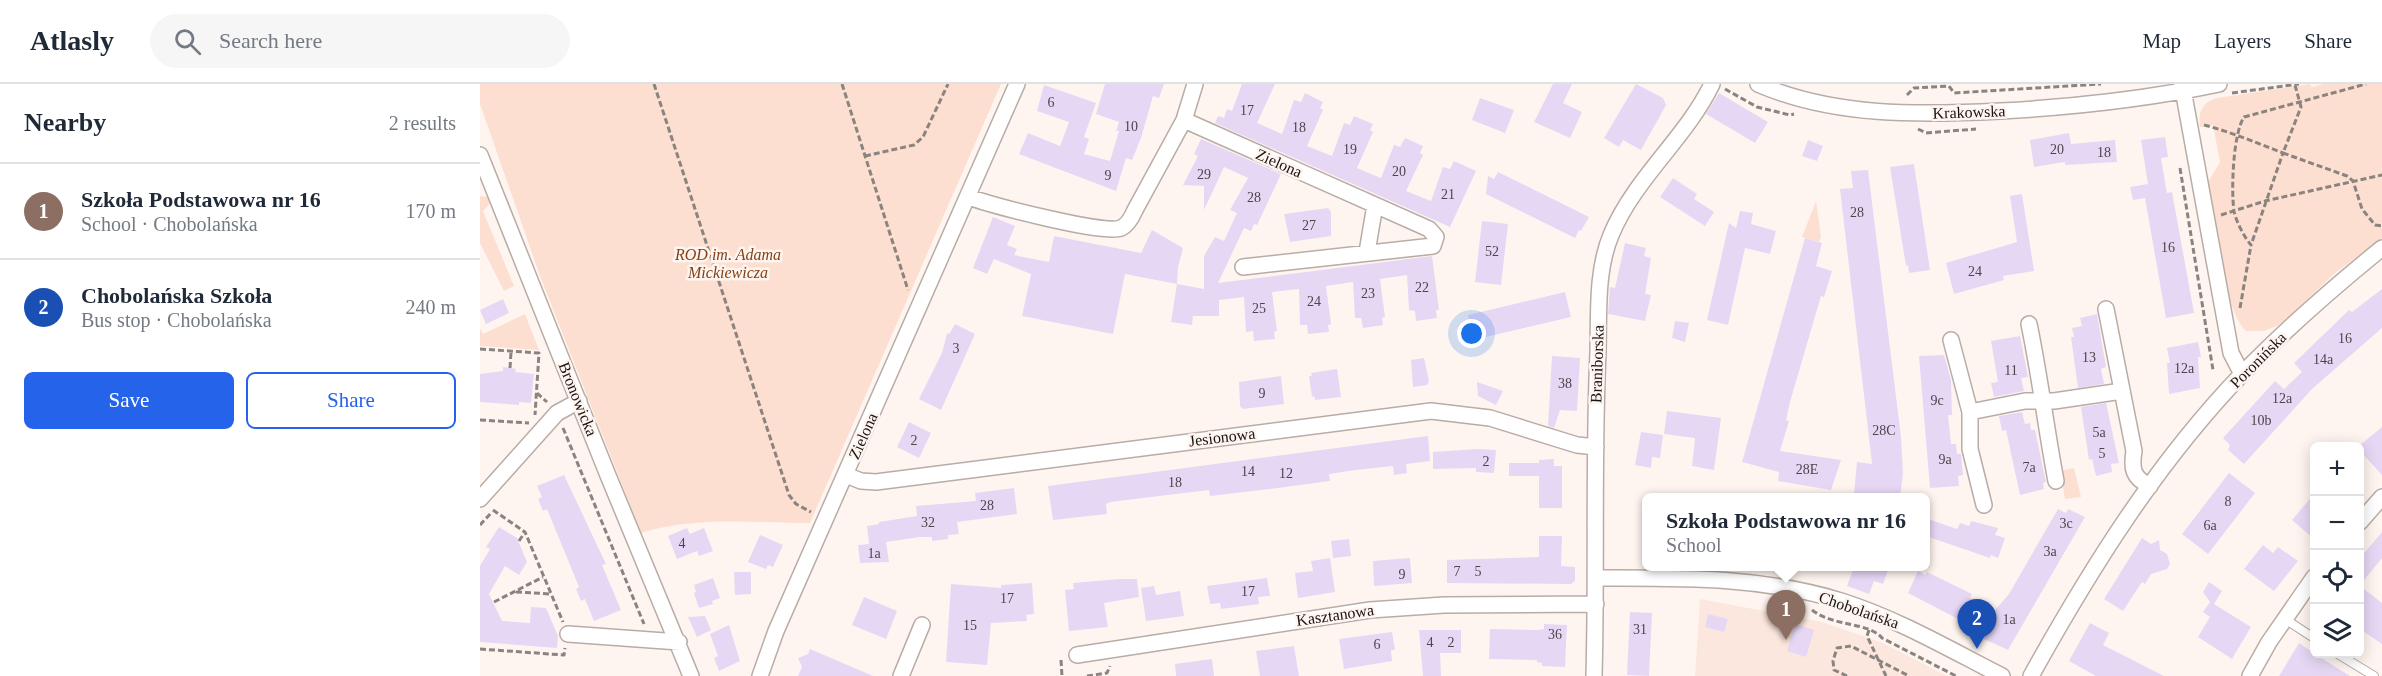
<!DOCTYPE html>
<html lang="en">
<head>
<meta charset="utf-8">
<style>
	body { margin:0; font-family:Georgia,serif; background:#f6f6f7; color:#1f2937 }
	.controls { position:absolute; right:18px; bottom:18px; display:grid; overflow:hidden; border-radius:9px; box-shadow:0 3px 15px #0003 }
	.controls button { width:54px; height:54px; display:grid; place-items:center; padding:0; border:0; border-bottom:2px solid #e0e1e3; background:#fff; color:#1f2937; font:30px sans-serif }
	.you { position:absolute; left:992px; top:250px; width:21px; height:21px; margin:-15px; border:4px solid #fff; border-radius:50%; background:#1a73e8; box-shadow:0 0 0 9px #1a73e833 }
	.badge { display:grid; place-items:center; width:39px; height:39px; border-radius:50%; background:#2563eb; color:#fff; font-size:20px; font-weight:700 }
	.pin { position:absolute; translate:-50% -50px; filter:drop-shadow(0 2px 3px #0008) }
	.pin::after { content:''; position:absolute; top:32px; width:21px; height:18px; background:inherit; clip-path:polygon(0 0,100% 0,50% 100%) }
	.popup { position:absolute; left:1162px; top:409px; width:288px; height:78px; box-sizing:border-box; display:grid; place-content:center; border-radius:9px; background:#fff; filter:drop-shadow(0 2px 4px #0005); font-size:20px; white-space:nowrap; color:#747a83 }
	.popup b { font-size:22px; color:#1f2937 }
	.popup::after { content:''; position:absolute; left:50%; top:100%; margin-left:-12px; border:12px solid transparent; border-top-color:#fff }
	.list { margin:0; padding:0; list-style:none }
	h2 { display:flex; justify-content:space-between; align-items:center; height:78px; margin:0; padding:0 24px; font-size:26px }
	h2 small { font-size:20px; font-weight:400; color:#747a83 }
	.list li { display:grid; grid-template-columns:39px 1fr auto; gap:18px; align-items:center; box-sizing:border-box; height:96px; padding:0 24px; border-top:2px solid #e0e1e3 }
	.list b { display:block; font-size:22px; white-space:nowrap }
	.list p { margin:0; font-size:20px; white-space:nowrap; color:#747a83 }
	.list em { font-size:20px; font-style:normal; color:#747a83 }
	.actions { display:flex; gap:12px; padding:18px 24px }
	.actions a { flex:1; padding:14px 0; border:2px solid #2563eb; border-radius:9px; text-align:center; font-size:21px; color:#2563eb }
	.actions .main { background:#2563eb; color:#fff }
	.icon { flex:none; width:33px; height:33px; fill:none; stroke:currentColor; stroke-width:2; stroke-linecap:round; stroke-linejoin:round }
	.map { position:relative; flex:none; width:1902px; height:592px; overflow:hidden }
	header { display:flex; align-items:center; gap:36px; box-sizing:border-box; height:84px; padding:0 30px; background:#fff; border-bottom:2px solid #e0e1e3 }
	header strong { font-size:28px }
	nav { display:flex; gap:33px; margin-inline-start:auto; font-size:21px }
	.search { width:420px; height:54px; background:#f6f6f7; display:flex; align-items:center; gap:15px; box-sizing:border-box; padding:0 21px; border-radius:33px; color:#747a83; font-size:22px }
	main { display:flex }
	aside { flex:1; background:#fff }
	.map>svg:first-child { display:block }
	.built { fill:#fbe7dd }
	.green { fill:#fcdfd0 }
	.building { fill:#e6d8f5 }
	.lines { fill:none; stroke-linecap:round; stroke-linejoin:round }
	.service-casing { stroke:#b8aca6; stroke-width:10 }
	.minor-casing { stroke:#b8aca6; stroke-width:18 }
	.path { stroke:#8a837f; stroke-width:3; stroke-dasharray:6 3; stroke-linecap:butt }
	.service { stroke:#fff; stroke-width:8 }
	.minor { stroke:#fff; stroke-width:15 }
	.labels { text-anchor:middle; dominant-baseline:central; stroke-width:5; stroke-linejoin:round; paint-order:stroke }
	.number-label { font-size:14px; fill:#4c454b }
	.street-label { font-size:16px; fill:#181412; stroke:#fff5f0 }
	.park-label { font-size:16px; font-style:italic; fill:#843f14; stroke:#fff5f0 }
</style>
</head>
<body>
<header>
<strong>Atlasly</strong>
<div class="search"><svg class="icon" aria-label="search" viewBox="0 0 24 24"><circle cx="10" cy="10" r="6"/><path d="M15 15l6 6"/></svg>Search here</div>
<nav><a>Map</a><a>Layers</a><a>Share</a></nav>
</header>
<main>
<aside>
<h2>Nearby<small>2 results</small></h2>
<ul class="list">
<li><span class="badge" style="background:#8d6e63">1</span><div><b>Szkoła Podstawowa nr 16</b><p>School · Chobolańska</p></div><em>170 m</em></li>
<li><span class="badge" style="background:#1a4fb4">2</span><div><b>Chobolańska Szkoła</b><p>Bus stop · Chobolańska</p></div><em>240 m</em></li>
</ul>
<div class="actions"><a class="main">Save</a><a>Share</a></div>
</aside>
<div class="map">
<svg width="1902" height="592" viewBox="0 0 1902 592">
	<rect width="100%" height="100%" fill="#fff5f0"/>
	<!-- built -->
	<path class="built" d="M1220,515L1342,538L1403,559L1467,592H1215Z"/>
	<!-- green -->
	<path class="green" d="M0,0H521L330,439C275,439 214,432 161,449L60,192L0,20Z
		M1830,0L1832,3L1844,0H1902V154L1855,189L1801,240L1784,247H1766C1743,226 1734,132 1728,98L1740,78L1733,41L1720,43C1718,28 1722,18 1737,14Z
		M0,112L9,113L11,118L3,127L34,202L24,207L0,159Z
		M1336,117L1341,153L1339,158L1322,153Z
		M45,230L59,266L0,262V244L3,250Z
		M1594,384L1601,413L1585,415L1580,387Z"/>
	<!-- building -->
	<path class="building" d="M625,0H684L679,14L673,12L661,54L652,76L646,74L636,107L539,70L548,49L580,62L589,38L557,27L564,1L616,19L604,53L609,55L604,70L630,77L639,47H636L639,38L616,30Z
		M762,0H795L777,39L802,50L814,16L821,18L825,9L843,18L840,24L843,26L827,62L852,72L864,39L870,41L874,32L893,40L890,46L893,48L877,84L901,94L914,61L920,63L925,54L943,62L940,69L943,71L926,107L951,117L963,83L970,85L974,77L996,87L970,143L735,39L738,32L744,34L747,25L752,27Z
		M1073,0H1092L1083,19L1102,28L1090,54L1054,38Z
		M1156,0L1183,14L1186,21L1161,66L1143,56L1139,63L1124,54Z
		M1239,9L1288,38L1275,59L1226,30Z
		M1000,14L1034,26L1025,49L992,36Z
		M1589,49L1591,60L1635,56L1637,78L1585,81V78L1554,83L1550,56Z
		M1685,53L1688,73L1681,74L1687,109L1692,108L1714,229L1686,234L1665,114L1653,116L1650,103L1668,100L1661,56Z
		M721,55L801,90L777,141L774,140L771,147L764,144L738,199L952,172L959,226H956L957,234L936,237L935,227L929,226L927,191L900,195L905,233L902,234L903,241L883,244L881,234H875L873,198L846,202L851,240L848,241L849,248L828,250L827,241H820L819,205L792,208L797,247L794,248L795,255L774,257L773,247L766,248L764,213L739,216V232H713L712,241L691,238L697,200L724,205V172L735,153L744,157L757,129L750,126L768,94L744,83L724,126V102L703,101L718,72L714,70Z
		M1328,56L1343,62L1337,77L1322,72Z
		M1434,80L1450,186L1429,189L1428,181L1426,182L1410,83Z
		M1388,86L1421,353L1423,389L1420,414L1374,409L1377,378L1392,380L1360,105L1373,104L1371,87Z
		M1018,88L1109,133L1101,147L1099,146L1095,154L1006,110L1008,92L1014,95Z
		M1193,94L1217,110L1214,115L1234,128L1225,142L1180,113Z
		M1542,110L1554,187L1523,192L1524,196L1474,210L1466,179L1537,158L1530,112Z
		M848,124L851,128V152L810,158L804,130Z
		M1260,127L1273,129L1271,140L1296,147L1290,170L1265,164L1248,241L1227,236L1249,139L1256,144Z
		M513,133L535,142L527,161L537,165L534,171L569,178L574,152L661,169L672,146L703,164L698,183L697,200L645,190L633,250L542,232L551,190L514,175L507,190L493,184Z
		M1002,137L1028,140L1021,201L995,198Z
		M1325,154L1342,159L1336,182L1352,187L1344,213L1341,212L1310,318L1306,336L1309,337L1300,367L1361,376L1351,406L1298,397L1299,388L1262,378Z
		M1145,159L1166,164L1164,172L1171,174L1165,210L1171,211L1165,237L1128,230L1130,203L1135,204Z
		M1902,205V244L1832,305L1764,380L1748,366L1750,361L1743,354L1795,297L1804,305L1822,288L1814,279L1869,226L1872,228Z
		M1085,208L1091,233L989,257L985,242L990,241L988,231Z
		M23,215L29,229L6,240L0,226Z
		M1617,230L1626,283L1621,285L1624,300L1598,304L1591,253H1594L1592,244L1602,242L1600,234Z
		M1195,237L1209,239L1205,258L1192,254Z
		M475,240L495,250L461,326L439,315L462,269L467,250L470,249Z
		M1540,252L1548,293L1541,294L1544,307L1514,313L1511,299L1518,298L1511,257Z
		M1718,258L1721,273H1718L1720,304L1689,310L1687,279H1690L1687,264Z
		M1464,271L1471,296L1472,331H1468L1471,360H1476L1477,370H1481L1483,391L1478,392L1479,402L1450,404L1439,272Z
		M1072,272L1100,274L1097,327L1080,326L1074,344L1068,342Z
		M944,274L949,297L947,301L933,303L931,276Z
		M23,283L36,285L35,288L54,290L51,319L39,318V321L0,318V290L23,287Z
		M857,285L861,313L835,316L834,312L832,313L829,292H832L831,289Z
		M801,292L804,320L763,325L760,322L759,298Z
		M997,298L1023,307L1016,321L998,312Z
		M1626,319L1639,379L1631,380L1632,388L1616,392L1612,375L1609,376L1601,323Z
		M1187,327L1241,334L1234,386L1212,382L1215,354L1184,350Z
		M1542,328L1545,340L1550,339L1551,346H1555L1566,398L1563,399L1564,405L1540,411L1526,346L1522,347L1519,332Z
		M429,338L451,349L439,374L417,363Z
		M1902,343V391L1880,367V361Z
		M1161,348L1183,351L1180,374L1172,373L1171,384L1155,381Z
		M948,352L950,377L926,380L927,389L914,391L913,382L876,386L849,390L850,397L798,404L730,412L729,406L630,418L626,420L627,430L573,436L568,402Z
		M997,365L1016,366L1014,389L996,388V384L953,385V368Z
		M1074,375V382H1082V424H1059V392H1029V379H1059V376Z
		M1749,389L1775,409L1728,470L1702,450Z
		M84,391L126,480L122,481L141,526L114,537L105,515L101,517L96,505L99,503L67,425L63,427L58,415L62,413L57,402Z
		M534,404L537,430L477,438L479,450L468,451V455L452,457V453H440L406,458L409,478L380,479L378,461L389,460L387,442L399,440V438L437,432L436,422L496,417L495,409Z
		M1834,410V455L1812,436Z
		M1578,425L1586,429L1588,425L1605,433L1528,566L1502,554L1505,549L1428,509L1438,487L1445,491L1447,488L1492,510L1490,514L1515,526L1529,510Z
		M1448,435L1477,445L1480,439L1489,442L1491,437L1518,444L1515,451L1525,454L1518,474L1511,471L1510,474L1446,452Z
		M19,443L37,454L47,478L39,491L25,482L9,510L22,537L50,539L51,523L66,524L78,552L77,564L0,558V482L10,465L6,463Z
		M207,444L210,450L224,444L233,467L219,472L217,467L197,475L188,452Z
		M1902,448V474L1880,501V474Z
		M280,451L303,461L293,483L288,481L286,485L268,478Z
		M1059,452H1082L1081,482L1095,483V497L1091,500L967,499V476L1059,473Z
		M1662,454L1671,460L1679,456L1680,466L1687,470L1690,480L1687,485L1671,490L1665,500L1662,498L1643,527L1624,515Z
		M869,455L871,472L853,474L851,457Z
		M1783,461L1793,469L1798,463L1818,477L1794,507L1764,485Z
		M850,474L855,508L818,514L815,489L833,487L831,477Z
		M930,474L932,499L894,502L893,477Z
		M1374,483H1409L1403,500L1394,497L1389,510L1367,502Z
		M254,488H271V510L255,511Z
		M233,494L240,514L232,517L233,520L219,524L214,509L216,508L214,501Z
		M787,494L790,512L778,513L779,520L741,525L740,519L730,520L727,502Z
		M641,495H657L659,513L624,519L628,543L589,547L585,506L594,505L593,499Z
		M1729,498L1742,507L1734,520L1771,543L1752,575L1718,553L1730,533L1723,528L1730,518L1723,508Z
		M552,499L554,530L546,531L547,537L511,539L507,581L466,578L471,500L521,504V501Z
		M674,502L676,511L700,507L704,532L666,537L661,504Z
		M1880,502L1902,519V560L1880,545Z
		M384,513L417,527L406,555L372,541Z
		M1150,528L1172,529L1169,592L1147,591Z
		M1228,530L1248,535L1244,548L1225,543Z
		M225,532L231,546L217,553L208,533Z
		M1610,539L1629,549L1623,561L1684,592H1616L1589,577Z
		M1064,540L1087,541L1085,583L1062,582V579L1057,578V576L1009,575L1010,545L1058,546L1064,545Z
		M1315,540L1334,546L1326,573L1307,567Z
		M249,541L260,577L239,587L234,574L238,572L230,550Z
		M939,546H981V569H960L961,592H943Z
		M912,548L915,566H911L912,577L864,585L859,555Z
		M1819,559L1835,570L1870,592H1799Z
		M814,562L819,592H780L776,567Z
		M330,565L393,592H318L322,583L318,574L328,570Z
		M732,575L734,592H696L695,580Z"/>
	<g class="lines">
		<!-- service casing -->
		<g class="service-casing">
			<path id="service" d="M1805,535L1834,554
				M1858,570L1894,592"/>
		</g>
		<!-- minor casing -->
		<g class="minor-casing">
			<path id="minor" d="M1278,0C1354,33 1440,31 1521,27C1595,23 1667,15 1739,0
				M1702,0L1751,269L1762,290
				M704,36L949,145L956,153L953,162L763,183
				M0,71L127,389L211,592
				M489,113C511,121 624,151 641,144C648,141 652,133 655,126L704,36L715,0
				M887,168L895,121
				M1626,225L1654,367C1651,385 1653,394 1670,402
				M1549,240C1560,292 1566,345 1576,397
				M1471,256L1490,328L1545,317H1574L1642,307
				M1490,328V365L1504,421
				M366,391L381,397L396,398L951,327L1010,334L1097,361L1116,363
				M0,415L77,329L99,317
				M1880,438L1902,413
				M1116,494C1199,494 1281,492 1361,517C1418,535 1469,565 1522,592
				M88,550L199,558
				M597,571L890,526L964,521L1116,520
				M280,592L296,547L537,0
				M421,592L442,541
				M1114,592C1117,484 1113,376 1118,268C1119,231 1116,187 1131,151C1154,95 1206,54 1232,0
				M1551,592C1611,484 1677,378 1764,288C1807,244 1854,203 1902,164
				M1770,592L1789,558L1834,493"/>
		</g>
		<!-- path -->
		<path class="path" d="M174,0L309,411L316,420L331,428
			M362,0L428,206
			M1815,1L1821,23L1803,69L1867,92L1873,97L1882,125L1895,141L1902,142
			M1245,5L1277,23L1310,31L1314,30
			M1752,9L1819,0
			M1427,11L1434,4L1469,2L1474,9L1621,0
			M1724,41C1751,48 1777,59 1803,69L1771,161C1764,153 1756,137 1754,127C1751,106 1753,50 1764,33L1886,0
			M1438,45L1446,49L1496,45
			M385,72L434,61L443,53L468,0
			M1700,84L1733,286
			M1741,131L1785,117L1902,91
			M1760,224L1771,161
			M0,265L59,269L55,331
			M30,284L31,268
			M57,309L67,318
			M0,336L49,339
			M83,344L164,540
			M13,426L45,448L83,538
			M0,441L12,428
			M39,457L45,448
			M36,508L71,510
			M14,518L63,493
			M1332,526C1354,543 1389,538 1402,554L1476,592
			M1389,546L1387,552L1406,592
			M0,565L84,571L85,564
			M581,576L582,592
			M607,592L627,589L630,582
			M1367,592L1354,586L1353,577L1357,564L1371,562L1429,592"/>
		<!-- service -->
		<use href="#service" class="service"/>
		<!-- minor -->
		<use href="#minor" class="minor"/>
	</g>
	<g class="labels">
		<!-- number labels -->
		<g class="number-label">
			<text x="571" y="18">6</text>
			<text x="767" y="26">17</text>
			<text x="651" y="42">10</text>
			<text x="819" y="43">18</text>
			<text x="870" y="65">19</text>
			<text x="1577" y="65">20</text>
			<text x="1624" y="68">18</text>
			<text x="919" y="87">20</text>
			<text x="724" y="90">29</text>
			<text x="628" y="91">9</text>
			<text x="968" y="110">21</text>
			<text x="774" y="113">28</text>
			<text x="1377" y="128">28</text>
			<text x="829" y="141">27</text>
			<text x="1688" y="163">16</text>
			<text x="1012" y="167">52</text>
			<text x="1495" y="187">24</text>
			<text x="942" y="203">22</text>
			<text x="888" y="209">23</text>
			<text x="834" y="217">24</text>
			<text x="779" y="224">25</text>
			<text x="1865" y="254">16</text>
			<text x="476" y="264">3</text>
			<text x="1609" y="273">13</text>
			<text x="1843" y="275">14a</text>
			<text x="1704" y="284">12a</text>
			<text x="1531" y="286">11</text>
			<text x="1085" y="299">38</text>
			<text x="782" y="309">9</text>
			<text x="1802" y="314">12a</text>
			<text x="1457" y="316">9c</text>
			<text x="1781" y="336">10b</text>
			<text x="1404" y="346">28C</text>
			<text x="1619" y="348">5a</text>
			<text x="434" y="356">2</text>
			<text x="1622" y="369">5</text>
			<text x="1465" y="375">9a</text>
			<text x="1006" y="377">2</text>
			<text x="1549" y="383">7a</text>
			<text x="1327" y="385">28E</text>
			<text x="768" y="387">14</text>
			<text x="806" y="389">12</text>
			<text x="695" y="398">18</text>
			<text x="1748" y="417">8</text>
			<text x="507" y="421">28</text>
			<text x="448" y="438">32</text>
			<text x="1586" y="439">3c</text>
			<text x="1730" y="441">6a</text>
			<text x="202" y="459">4</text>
			<text x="1570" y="467">3a</text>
			<text x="394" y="469">1a</text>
			<text x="977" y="487">7</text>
			<text x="998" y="487">5</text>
			<text x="922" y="490">9</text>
			<text x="768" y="507">17</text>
			<text x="527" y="514">17</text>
			<text x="1529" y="535">1a</text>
			<text x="490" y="541">15</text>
			<text x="1160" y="545">31</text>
			<text x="1075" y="550">36</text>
			<text x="950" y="558">4</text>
			<text x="971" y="558">2</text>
			<text x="897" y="560">6</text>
		</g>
		<!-- street labels -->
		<g class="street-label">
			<text transform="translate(1489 28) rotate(-2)">Krakowska</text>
			<text transform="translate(799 79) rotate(24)">Zielona</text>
			<text transform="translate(1778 276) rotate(-45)">Poronińska</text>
			<text transform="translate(1117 280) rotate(-88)">Braniborska</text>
			<text transform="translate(98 315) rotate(68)">Bronowicka</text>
			<text transform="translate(383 352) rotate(-66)">Zielona</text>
			<text transform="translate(742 353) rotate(-7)">Jesionowa</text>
			<text transform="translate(1379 526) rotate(19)">Chobolańska</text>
			<text transform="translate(855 531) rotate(-8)">Kasztanowa</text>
		</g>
		<!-- park labels -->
		<g class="park-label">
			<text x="248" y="170">ROD im. Adama<tspan x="248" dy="18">Mickiewicza</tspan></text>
		</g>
	</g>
</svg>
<div class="controls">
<button>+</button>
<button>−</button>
<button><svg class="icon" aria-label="locate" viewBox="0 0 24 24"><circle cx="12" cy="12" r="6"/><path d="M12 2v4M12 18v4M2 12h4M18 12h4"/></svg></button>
<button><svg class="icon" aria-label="layers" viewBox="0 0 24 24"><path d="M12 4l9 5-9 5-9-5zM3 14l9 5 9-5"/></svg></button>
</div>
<div class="you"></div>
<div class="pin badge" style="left:1306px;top:556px;background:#8d6e63">1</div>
<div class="popup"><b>Szkoła Podstawowa nr 16</b>School</div>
<div class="pin badge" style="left:1497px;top:565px;background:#1a4fb4">2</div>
</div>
</main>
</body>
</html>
